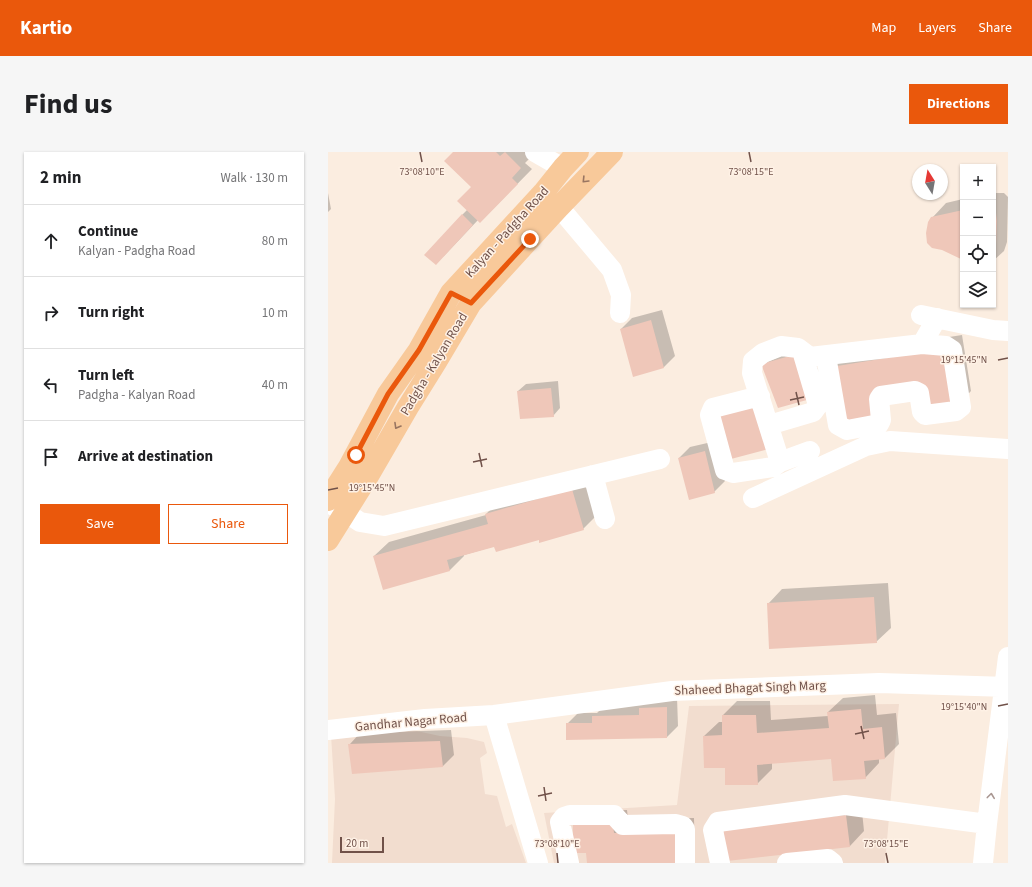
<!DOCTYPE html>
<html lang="en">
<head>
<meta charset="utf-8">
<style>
	body { margin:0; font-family:"Source Sans 3",sans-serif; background:#f6f6f6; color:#202124 }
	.controls { position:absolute; right:12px; top:12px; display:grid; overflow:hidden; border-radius:0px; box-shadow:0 1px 3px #0004 }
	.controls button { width:36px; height:36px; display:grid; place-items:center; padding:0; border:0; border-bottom:1px solid #e0e0e0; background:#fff; color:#202124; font:20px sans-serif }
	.compass { position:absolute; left:584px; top:12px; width:36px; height:36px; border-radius:50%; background:#fff; box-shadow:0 1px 3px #0004; rotate:349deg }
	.scale { position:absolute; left:12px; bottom:10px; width:44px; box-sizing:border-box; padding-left:4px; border:2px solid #705149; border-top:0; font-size:11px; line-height:14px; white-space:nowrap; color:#705149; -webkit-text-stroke:3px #fef1e5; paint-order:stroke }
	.stop { position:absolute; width:12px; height:12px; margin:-9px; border:3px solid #ea580c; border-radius:50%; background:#fff }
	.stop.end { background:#ea580c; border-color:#fff; box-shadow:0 1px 4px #0008 }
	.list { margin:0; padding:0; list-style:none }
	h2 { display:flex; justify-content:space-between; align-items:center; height:52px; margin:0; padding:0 16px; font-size:17px }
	h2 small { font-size:13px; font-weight:400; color:#757577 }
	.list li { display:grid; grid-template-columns:26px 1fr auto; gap:12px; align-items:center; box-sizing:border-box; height:72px; padding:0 16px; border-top:1px solid #e0e0e0 }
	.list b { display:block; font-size:15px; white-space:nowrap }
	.list p { margin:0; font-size:13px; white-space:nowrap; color:#757577 }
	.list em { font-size:13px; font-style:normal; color:#757577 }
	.actions { display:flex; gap:8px; padding:12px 16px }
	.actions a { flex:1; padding:9px 0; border:1px solid #ea580c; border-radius:0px; text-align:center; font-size:14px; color:#ea580c }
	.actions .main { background:#ea580c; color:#fff }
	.icon { flex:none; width:22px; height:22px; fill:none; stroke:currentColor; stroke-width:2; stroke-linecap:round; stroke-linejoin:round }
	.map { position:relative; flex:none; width:680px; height:711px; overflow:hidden; border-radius:0px }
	header { display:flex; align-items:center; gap:24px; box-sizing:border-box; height:56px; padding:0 20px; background:#ea580c; color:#fff }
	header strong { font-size:19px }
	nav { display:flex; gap:22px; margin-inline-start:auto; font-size:14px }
	.intro { display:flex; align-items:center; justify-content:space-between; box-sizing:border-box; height:96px; padding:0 24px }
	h1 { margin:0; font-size:28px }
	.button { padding:10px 18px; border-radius:0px; background:#ea580c; color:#fff; font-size:14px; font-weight:700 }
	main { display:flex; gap:24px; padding:0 24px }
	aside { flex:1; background:#fff; border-radius:0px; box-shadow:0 1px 3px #0004 }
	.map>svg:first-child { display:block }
	.residential { fill:#f2ddcf }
	.shadow { fill:#0003 }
	.building { fill:#efc7b9 }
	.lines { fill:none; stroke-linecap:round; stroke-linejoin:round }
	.minor { stroke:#fff; stroke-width:20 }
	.major { stroke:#f8c99a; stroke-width:22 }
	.oneway { stroke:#997561 }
	.oneway2 { stroke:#a99792 }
	.route { stroke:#ea580c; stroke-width:5 }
	.ticks { fill:none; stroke:#705149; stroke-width:1.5 }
	.labels { text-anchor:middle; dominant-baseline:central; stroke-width:3; stroke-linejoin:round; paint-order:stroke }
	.street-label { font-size:13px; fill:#705149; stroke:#fef1e5 }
	.ticks-label { font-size:10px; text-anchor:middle; fill:#705149; stroke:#fef1e5; stroke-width:3; stroke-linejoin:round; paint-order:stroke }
</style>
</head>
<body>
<header>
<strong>Kartio</strong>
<nav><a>Map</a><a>Layers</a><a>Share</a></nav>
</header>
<div class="intro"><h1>Find us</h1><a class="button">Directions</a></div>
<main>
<aside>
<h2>2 min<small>Walk · 130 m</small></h2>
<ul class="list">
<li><svg class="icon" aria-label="ahead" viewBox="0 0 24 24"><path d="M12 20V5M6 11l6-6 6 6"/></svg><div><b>Continue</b><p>Kalyan - Padgha Road</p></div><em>80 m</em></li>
<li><svg class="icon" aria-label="right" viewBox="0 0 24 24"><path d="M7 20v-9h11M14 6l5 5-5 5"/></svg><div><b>Turn right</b></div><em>10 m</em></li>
<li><svg class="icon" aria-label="left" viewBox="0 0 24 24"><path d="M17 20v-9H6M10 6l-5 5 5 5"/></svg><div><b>Turn left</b><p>Padgha - Kalyan Road</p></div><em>40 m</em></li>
<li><svg class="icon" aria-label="arrive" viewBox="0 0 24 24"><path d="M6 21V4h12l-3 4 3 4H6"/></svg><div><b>Arrive at destination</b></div></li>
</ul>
<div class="actions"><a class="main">Save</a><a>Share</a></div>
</aside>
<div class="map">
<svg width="680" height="711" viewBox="0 0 680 711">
	<rect width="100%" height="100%" fill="#fbede0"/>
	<!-- residential -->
	<path class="residential" d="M571,552L557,711H226L216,661L349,653L361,554Z
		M75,576L112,584L139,586L156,590L159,601L152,606L157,642L169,644L178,675L184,672L198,711H4L7,647L3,583Z"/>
	<!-- shadow -->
	<path class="shadow" d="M126,0H206L207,1L197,11L204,17L152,70L150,68L115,105L134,63L139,58L144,35Z
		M0,41L3,57L0,60Z
		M665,41H676L680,45L679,90L676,99L665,109Z
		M635,47V107L604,66L618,51Z
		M334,158L347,204L336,215L306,223L293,177L304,166Z
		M634,183L643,239L629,254L504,215L519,201Z
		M480,192L496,234L435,212Z
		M230,229L232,256L225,264L190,239L198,232Z
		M388,289L397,329L386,340L351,306L362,295Z
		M258,323L270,362L255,377L211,387L167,394L136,403V404L122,418L46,404L61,390L158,363V362L172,348Z
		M560,431L563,476L548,490L440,452L454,437Z
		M547,543L549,563L568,561L571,592L557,606L551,607V611L537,626L504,606L444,611V617L429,632L398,615L376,584L391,570H395V563L409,549H442L443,568L500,564V560L515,546Z
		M323,545H349L350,574L339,585L239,572L250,561H269L276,554L315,553Z
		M123,578L126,603L115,614L22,592L32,581Z
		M533,649L536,679L522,694L411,662Z
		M299,658L300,667L366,666L367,711H259L260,659Z"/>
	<!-- building -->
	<path class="building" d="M125,0H168L172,4L177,0L193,16L184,26L190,32L152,71L129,49L143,35L116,9Z
		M635,58V108L614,98L604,96L599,91L598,81L600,70L603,65Z
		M665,59L668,61L669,69L668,92L666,103H665Z
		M134,62L145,73L108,113L96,103Z
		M323,168L336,216L305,225L292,177Z
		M620,196L629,255L597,260L593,235L545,243L549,266L514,272L503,215Z
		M469,202L486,246L450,256L433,212Z
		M223,236L226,265L192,267L189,239Z
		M429,251L441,297L403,307L391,261Z
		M377,299L387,341L361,348L350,306Z
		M244,337L256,378L211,391V388L168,400L166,395L119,408L122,419L55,438L45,404L160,372L157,362Z
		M546,445L549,491L441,497L439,451Z
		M339,555V586L238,588V571H264V564L311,563V556Z
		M533,557L535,577L554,575L557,607L536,609L538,627L505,629L503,607L429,613L430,633H397V616H376L375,584L394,583V563H428L429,581L501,576L499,560Z
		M112,589L115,615L24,622L20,592Z
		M518,663L522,695L399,709L395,676Z
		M285,672L286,681L352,680L353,711H259L258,701H245V673Z"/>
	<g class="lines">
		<!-- minor -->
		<path class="minor" d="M207,0L235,16
			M219,45L231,55L284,118L293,143L292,161
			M593,163L665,178L680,179
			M498,204L510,273L519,278L551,272L553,268L551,247L553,244L587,239L591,241L594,260L597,263L628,259L633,255L624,198L618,194L594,192
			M432,244L385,256L382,263L397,318L405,321L445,315L452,310L482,299
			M441,273L485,260L490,253L474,199
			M452,310L424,221L425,209L435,201L453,194L470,196L482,205L594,192L609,166
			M265,323L277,367
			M425,346L538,294L562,289L680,297
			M4,353L17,360L32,370L56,374L332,307
			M166,563L210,711
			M0,578L97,567L166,563L344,539L551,531L680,535
			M241,711L232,670L236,665L242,663H286L295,673L348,672L355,674L357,677V711
			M392,711L385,678L390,670L517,653L659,672
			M459,711L500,707L505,711
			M655,711L659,672L680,505"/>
		<!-- major -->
		<path class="major" d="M0,348L21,315L60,242L91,198L123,141L215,41L235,16L250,0
			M0,388L40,324L80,255L108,210L143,151L231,55L284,0"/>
	</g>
	<!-- one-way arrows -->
	<defs><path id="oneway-chevron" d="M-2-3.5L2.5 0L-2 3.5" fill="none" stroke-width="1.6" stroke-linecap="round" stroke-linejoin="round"/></defs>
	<g class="oneway">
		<use href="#oneway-chevron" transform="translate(257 28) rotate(134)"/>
		<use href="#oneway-chevron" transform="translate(69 274) rotate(120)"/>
	</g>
	<use class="oneway2" href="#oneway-chevron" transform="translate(663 644) rotate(-83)"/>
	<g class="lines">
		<!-- route -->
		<path class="route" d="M28,303L60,242L91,198L123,141L143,151L202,87"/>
	</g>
	<!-- ticks -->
	<path class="ticks" d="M92,0L94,10M421,0L423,10M670,208L680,206M468,240L471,253M462,248L476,245M151,301L154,315M145,310L159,307M0,338L10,336M670,554L680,552M533,574L536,587M527,582L541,579M216,635L218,649M210,644L224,641M229,701L230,711M558,701L560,711"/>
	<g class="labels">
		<!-- street labels -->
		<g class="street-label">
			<text transform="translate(179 80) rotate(-48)">Kalyan - Padgha Road</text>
			<text transform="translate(106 212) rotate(-59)">Padgha - Kalyan Road</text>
			<text transform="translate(422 536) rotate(-2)">Shaheed Bhagat Singh Marg</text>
			<text transform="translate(83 570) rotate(-5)">Gandhar Nagar Road</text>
		</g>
	</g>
	<g class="ticks-label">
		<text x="94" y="23">73°08'10"E</text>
		<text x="423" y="23">73°08'15"E</text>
		<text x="636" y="211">19°15'45"N</text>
		<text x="44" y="339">19°15'45"N</text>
		<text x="636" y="558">19°15'40"N</text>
		<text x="229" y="695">73°08'10"E</text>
		<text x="558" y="695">73°08'15"E</text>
	</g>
</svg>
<div class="controls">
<button>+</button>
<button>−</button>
<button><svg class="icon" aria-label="locate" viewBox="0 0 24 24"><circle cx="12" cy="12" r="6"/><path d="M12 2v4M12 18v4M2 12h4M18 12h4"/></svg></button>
<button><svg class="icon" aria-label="layers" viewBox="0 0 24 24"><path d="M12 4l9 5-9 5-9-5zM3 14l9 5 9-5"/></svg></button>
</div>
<svg class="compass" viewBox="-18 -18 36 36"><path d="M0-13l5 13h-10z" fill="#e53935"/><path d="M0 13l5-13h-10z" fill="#757577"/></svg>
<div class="scale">20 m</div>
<div class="stop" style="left:28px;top:303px"></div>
<div class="stop end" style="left:202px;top:87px"></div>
</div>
</main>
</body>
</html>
